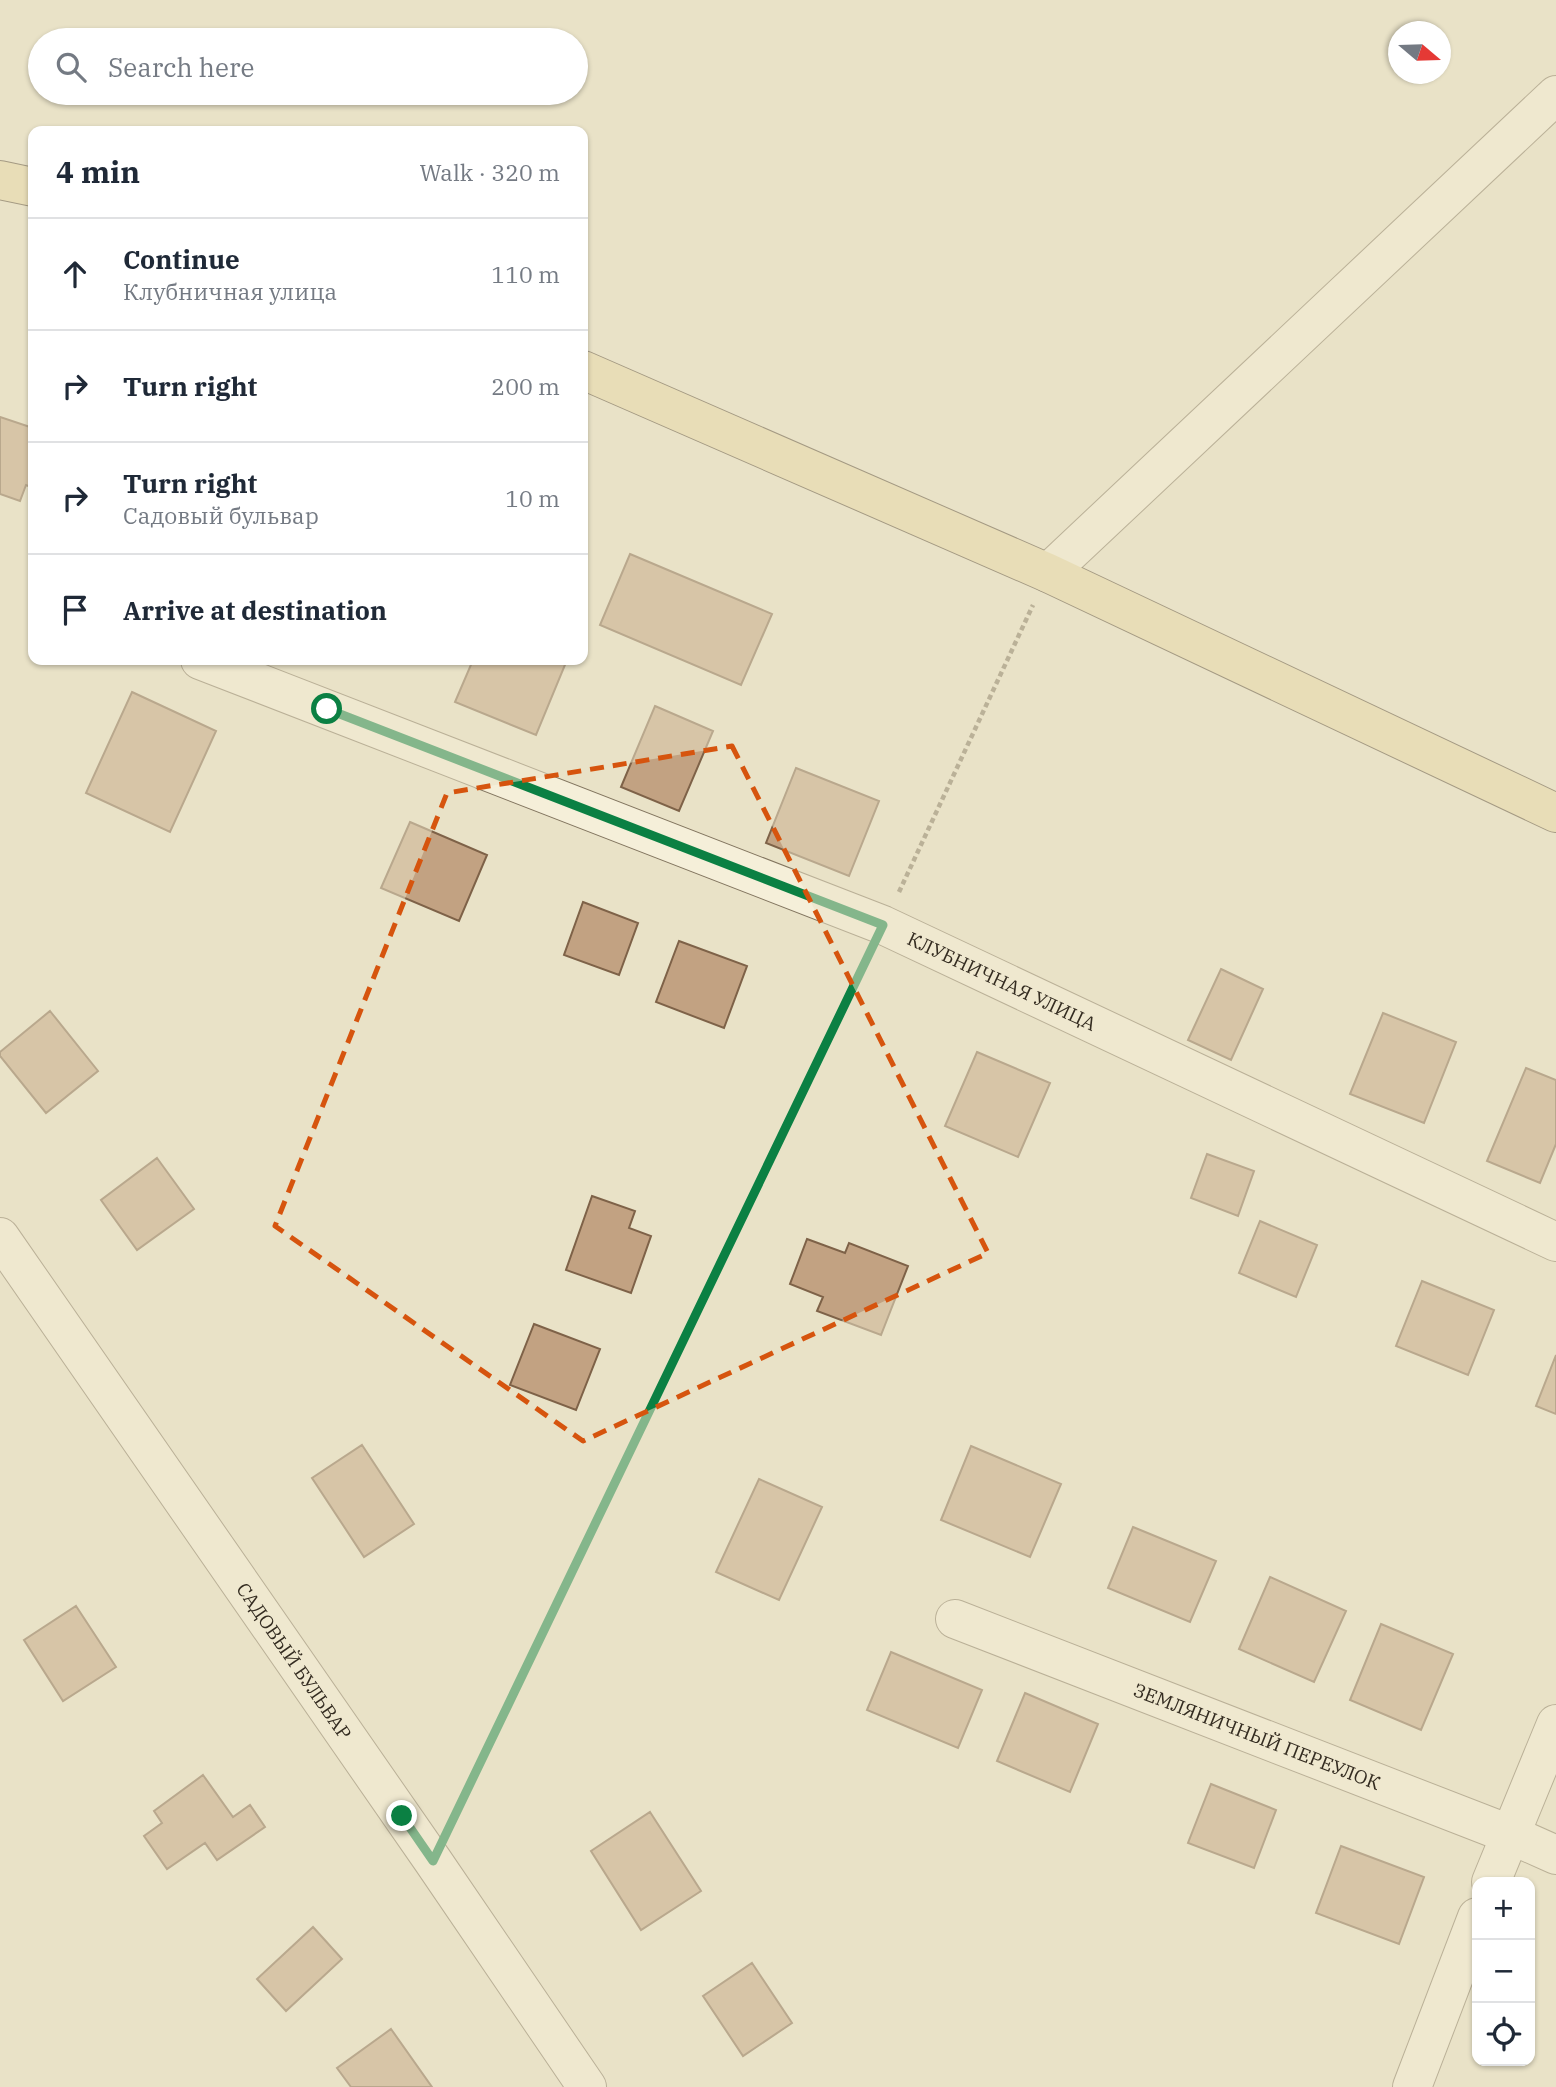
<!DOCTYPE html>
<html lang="en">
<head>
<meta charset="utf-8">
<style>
	body { margin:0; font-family:"IBM Plex Serif",serif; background:#f6f6f7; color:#1f2937 }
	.controls { position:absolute; right:21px; bottom:21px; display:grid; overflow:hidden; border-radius:14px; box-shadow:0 2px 5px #0004 }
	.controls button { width:63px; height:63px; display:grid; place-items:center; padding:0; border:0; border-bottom:2px solid #e0e1e3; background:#fff; color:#1f2937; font:35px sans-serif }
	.compass { position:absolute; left:1388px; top:21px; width:63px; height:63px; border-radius:50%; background:#fff; box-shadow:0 2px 5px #0004; rotate:109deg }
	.stop { position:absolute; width:21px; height:21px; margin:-16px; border:5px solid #0b8043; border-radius:50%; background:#fff }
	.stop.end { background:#0b8043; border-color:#fff; box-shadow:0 2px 7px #0008 }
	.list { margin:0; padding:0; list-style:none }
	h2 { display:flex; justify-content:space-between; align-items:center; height:91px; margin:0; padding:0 28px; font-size:30px }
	h2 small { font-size:23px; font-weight:400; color:#747a83 }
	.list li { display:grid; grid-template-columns:46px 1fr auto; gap:21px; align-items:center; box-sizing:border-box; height:112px; padding:0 28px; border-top:2px solid #e0e1e3 }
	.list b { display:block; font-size:26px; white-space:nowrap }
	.list p { margin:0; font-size:23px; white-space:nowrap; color:#747a83 }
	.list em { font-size:23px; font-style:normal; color:#747a83 }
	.icon { flex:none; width:38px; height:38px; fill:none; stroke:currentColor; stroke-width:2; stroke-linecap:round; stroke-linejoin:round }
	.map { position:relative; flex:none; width:1556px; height:2087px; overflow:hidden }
	.search { position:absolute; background:#fff; box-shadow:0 2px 5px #0004; left:28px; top:28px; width:560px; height:77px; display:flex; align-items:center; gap:18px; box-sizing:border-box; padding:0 24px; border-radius:38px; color:#747a83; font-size:26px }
	.panel { position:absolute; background:#fff; box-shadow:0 2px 5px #0004; left:28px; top:126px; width:560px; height:539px; border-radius:14px }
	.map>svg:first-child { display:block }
	.building { fill:#c2a282; stroke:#7e6248; stroke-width:2 }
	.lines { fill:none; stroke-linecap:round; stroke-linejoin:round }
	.minor-casing { stroke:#82755f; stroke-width:40 }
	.major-casing { stroke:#514332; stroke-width:40 }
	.path { stroke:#82755f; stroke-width:4.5; stroke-dasharray:5 3.5; stroke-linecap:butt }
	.minor { stroke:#f5efd9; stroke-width:38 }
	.major { stroke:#e7d8a4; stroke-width:38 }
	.route { stroke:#0b8043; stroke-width:9 }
	.marked { fill:none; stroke:#d6540e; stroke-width:5; stroke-dasharray:14 9; stroke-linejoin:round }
	.labels { text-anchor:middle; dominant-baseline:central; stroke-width:5; stroke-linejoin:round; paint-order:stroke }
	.street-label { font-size:19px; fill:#342c21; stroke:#f1ecd6 }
</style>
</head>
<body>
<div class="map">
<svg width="1556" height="2087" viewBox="0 0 1556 2087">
	<rect width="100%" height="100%" fill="#e9e2c7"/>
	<!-- building -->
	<path class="building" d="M0,417L33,428V488L26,485L20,501L0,494Z
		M630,554L772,614L741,685L600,625Z
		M473,660H567L536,735L455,702Z
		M132,692L216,731L170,832L86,793Z
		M655,706L713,731L679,811L621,787Z
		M796,768L879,801L849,876L766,843Z
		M410,822L487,855L459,921L381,888Z
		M583,902L638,923L619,975L564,955Z
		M679,941L747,966L724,1028L656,1002Z
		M1221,969L1263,989L1231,1060L1188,1040Z
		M50,1011L98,1071L46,1113L0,1056V1052Z
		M1383,1013L1456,1042L1424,1123L1350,1094Z
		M977,1052L1050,1083L1018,1157L945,1126Z
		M1526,1068L1556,1080V1144L1540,1183L1487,1161Z
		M1207,1154L1254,1171L1238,1216L1191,1198Z
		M157,1158L194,1209L137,1250L101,1200Z
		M592,1196L635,1211L629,1228L651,1236L631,1293L566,1270Z
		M1260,1221L1317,1245L1296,1297L1239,1273Z
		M807,1239L845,1253L849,1243L908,1266L881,1335L817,1311L823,1297L790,1284Z
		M1422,1281L1494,1310L1468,1375L1396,1346Z
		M534,1324L600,1349L576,1410L510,1385Z
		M1556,1355V1414L1536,1406Z
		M362,1445L414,1524L364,1557L312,1478Z
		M971,1446L1061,1484L1030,1557L941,1520Z
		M759,1479L822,1507L779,1600L716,1572Z
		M1133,1527L1216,1561L1190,1622L1108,1588Z
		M1270,1577L1346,1611L1314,1682L1239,1649Z
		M76,1606L116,1667L63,1701L24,1640Z
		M1381,1624L1453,1654L1421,1730L1350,1700Z
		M891,1652L982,1690L958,1748L867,1710Z
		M1025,1693L1098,1724L1070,1792L997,1761Z
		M203,1775L233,1817L250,1805L265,1827L217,1860L205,1843L167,1869L144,1836L162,1823L154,1811Z
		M1211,1784L1276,1810L1254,1868L1188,1843Z
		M650,1812L701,1891L641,1930L591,1851Z
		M1341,1846L1424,1877L1399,1944L1316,1913Z
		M313,1927L342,1959L286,2011L257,1979Z
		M752,1963L792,2023L743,2056L703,1996Z
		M391,2029L432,2087H351L337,2068Z"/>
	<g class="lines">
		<!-- minor casing -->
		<g class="minor-casing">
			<g id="minor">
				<path d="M1048,573L1556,95"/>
				<path id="s1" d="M200,660L883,925L1556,1242"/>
				<path id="s2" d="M0,1237L433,1861L587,2087"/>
				<path id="s3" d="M955,1619L1509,1834L1556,1855"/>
				<path d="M1491,1882L1556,1724"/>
				<path d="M1412,2087L1477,1917"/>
			</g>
		</g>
		<!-- major casing -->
		<g class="major-casing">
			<path id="major" d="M0,180L33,187
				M583,370L1048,573L1556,813"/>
		</g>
		<!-- path -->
		<path class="path" d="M899,892L1033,605
			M451,1822L868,957"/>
		<!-- minor -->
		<use href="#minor" class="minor"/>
		<!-- major -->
		<use href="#major" class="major"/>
	</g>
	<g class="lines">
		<!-- route -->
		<path class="route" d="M327,709L883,925L433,1861L402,1816"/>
	</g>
	<!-- marked area -->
	<path d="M0 0H1556V2087H0ZM732,746L988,1253L583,1441L275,1226L447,793Z" fill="#e9e2c7" fill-opacity=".55" fill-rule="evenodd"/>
	<path class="marked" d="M732,746L988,1253L583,1441L275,1226L447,793Z"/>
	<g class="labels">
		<!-- street labels -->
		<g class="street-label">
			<text stroke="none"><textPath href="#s1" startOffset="864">КЛУБНИЧНАЯ УЛИЦА</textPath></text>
			<text stroke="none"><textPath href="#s2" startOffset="516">САДОВЫЙ БУЛЬВАР</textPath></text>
			<text stroke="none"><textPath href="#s3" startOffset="324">ЗЕМЛЯНИЧНЫЙ ПЕРЕУЛОК</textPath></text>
		</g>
	</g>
</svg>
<div class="controls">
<button>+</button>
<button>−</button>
<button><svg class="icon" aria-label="locate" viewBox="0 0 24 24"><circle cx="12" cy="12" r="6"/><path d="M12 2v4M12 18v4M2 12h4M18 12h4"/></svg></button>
</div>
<svg class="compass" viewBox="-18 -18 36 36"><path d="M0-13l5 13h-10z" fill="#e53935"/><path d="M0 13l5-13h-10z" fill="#747a83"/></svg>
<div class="stop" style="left:327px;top:709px"></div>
<div class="stop end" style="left:402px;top:1816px"></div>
<div class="search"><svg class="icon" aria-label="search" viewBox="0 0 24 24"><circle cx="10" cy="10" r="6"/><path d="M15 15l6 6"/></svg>Search here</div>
<section class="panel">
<h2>4 min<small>Walk · 320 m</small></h2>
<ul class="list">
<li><svg class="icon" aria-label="ahead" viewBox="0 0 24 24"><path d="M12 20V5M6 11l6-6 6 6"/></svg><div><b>Continue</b><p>Клубничная улица</p></div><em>110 m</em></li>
<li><svg class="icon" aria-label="right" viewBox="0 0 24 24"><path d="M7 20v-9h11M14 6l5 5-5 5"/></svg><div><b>Turn right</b></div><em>200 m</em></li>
<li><svg class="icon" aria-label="right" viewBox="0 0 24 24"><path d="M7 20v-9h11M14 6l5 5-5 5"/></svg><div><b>Turn right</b><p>Садовый бульвар</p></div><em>10 m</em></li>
<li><svg class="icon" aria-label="arrive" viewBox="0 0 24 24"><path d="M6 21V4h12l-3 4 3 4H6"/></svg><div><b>Arrive at destination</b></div></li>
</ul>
</section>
</div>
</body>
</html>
